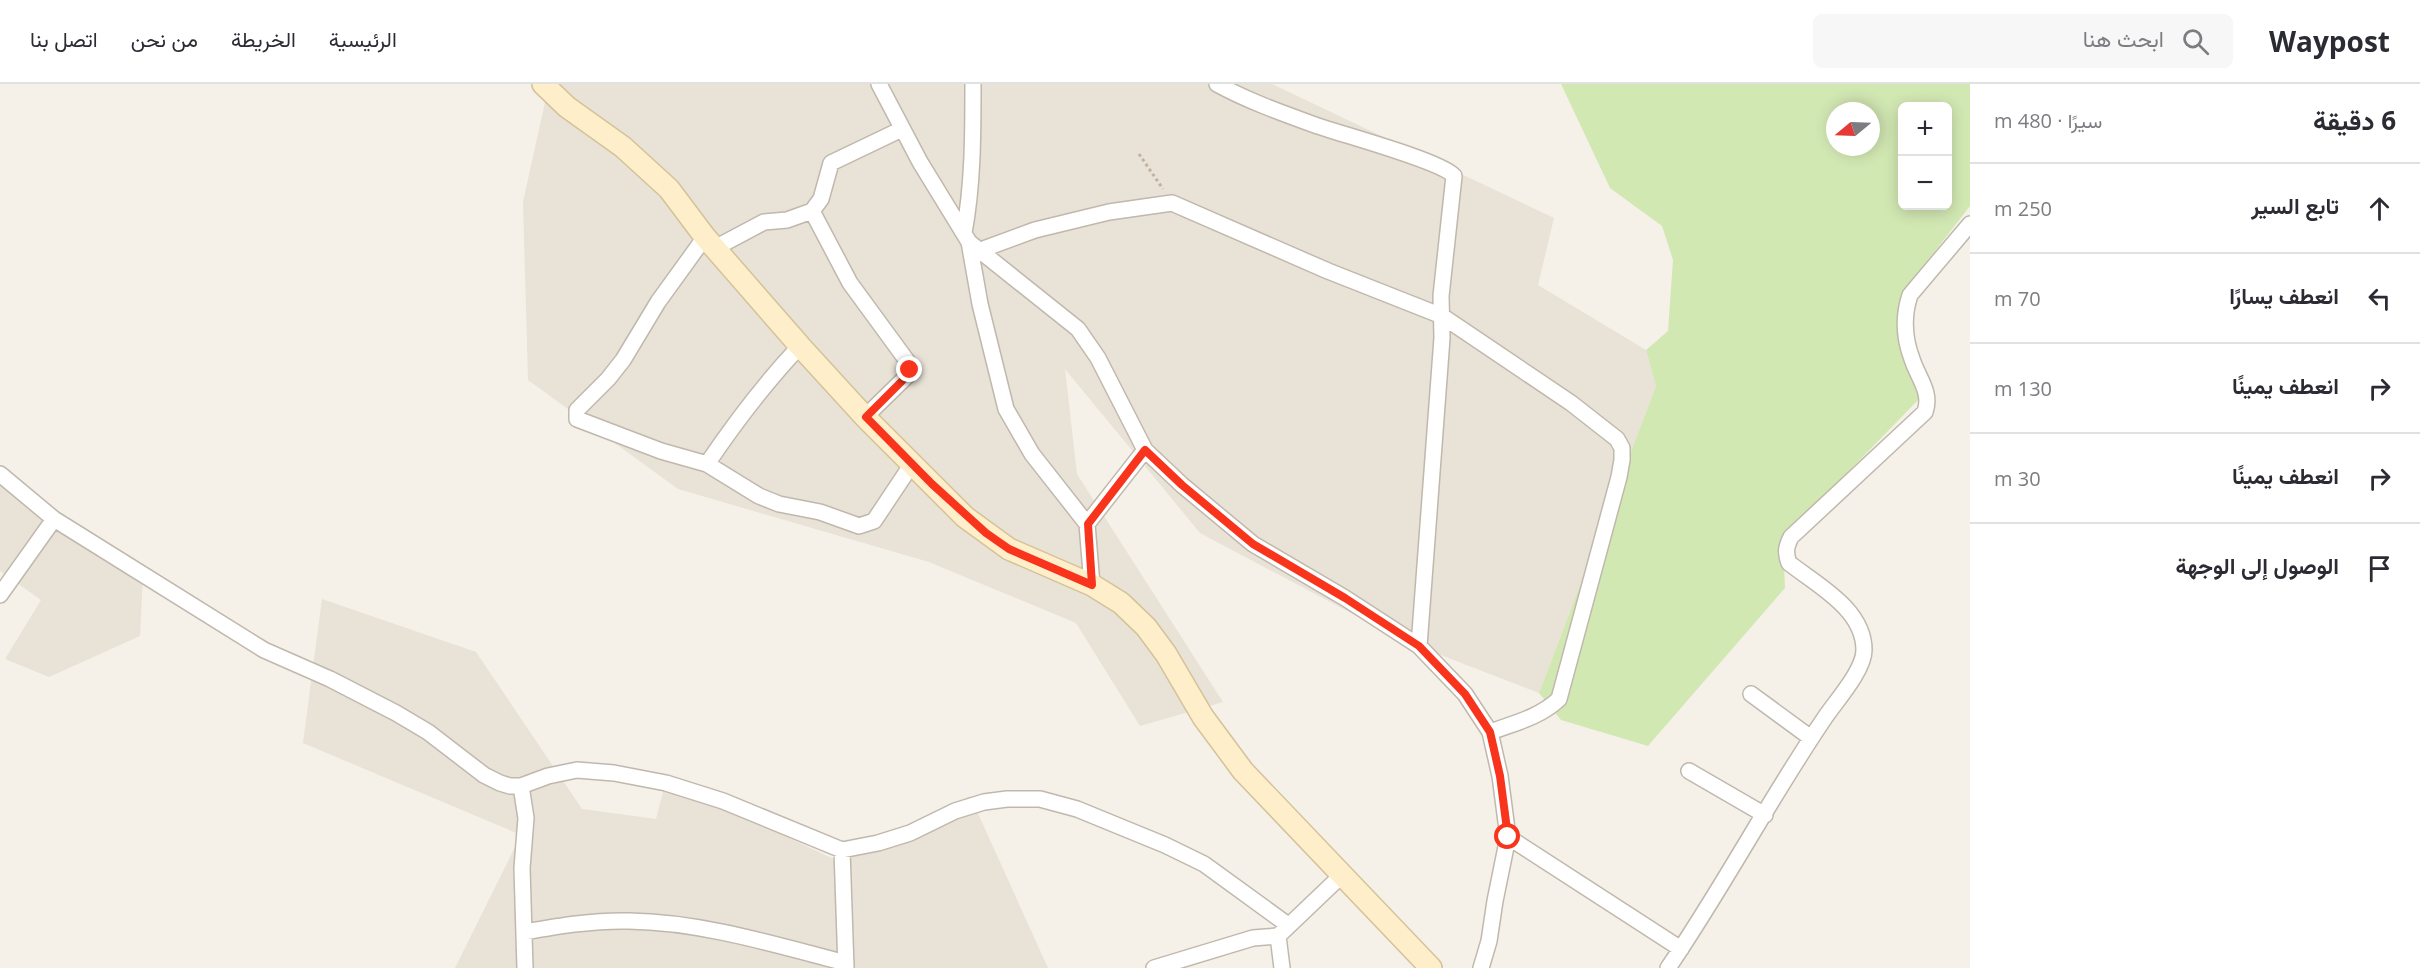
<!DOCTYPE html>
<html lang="ar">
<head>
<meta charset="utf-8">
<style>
	body { margin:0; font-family:"Open Sans",Vazirmatn,sans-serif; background:#f7f7f7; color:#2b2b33; direction:rtl }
	.controls { position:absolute; right:18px; top:18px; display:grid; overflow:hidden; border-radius:9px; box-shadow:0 3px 15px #0003 }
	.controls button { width:54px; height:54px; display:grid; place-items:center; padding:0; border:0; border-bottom:2px solid #e1e1e2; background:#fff; color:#2b2b33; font:30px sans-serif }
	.compass { position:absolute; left:1826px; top:18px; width:54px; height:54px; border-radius:50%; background:#fff; box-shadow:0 3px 15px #0003; rotate:251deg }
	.stop { position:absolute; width:18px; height:18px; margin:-14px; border:4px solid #f9341c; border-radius:50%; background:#fff }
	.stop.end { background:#f9341c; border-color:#fff; box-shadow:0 2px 6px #0008 }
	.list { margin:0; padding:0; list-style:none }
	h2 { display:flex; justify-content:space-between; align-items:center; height:78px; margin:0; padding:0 24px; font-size:26px }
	h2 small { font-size:20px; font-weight:400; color:#7c7c81 }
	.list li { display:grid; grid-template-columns:39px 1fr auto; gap:18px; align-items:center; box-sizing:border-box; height:90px; padding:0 24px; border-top:2px solid #e1e1e2 }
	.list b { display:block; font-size:22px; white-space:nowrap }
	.list em { font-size:20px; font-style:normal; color:#7c7c81 }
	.icon { flex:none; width:33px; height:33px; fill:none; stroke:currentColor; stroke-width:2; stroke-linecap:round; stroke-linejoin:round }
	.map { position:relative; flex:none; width:1970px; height:884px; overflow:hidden; direction:ltr }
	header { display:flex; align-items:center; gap:36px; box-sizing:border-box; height:84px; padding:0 30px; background:#fff; border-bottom:2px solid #e1e1e2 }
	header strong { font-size:28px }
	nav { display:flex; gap:33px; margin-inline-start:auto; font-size:21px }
	.search { width:420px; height:54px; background:#f7f7f7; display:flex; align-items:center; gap:15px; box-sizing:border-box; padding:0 21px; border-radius:9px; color:#7c7c81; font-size:22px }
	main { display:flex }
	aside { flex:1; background:#fff }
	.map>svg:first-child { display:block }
	.residential { fill:#e8e2d7 }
	.green { fill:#d2e8b3; fill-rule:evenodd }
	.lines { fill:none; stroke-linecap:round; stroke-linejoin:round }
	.street-casing { stroke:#c0b8ac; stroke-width:18 }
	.secondary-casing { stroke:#d4c299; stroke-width:24 }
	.path { stroke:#c2b39d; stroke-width:3; stroke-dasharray:3 3; stroke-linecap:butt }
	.street { stroke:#fff; stroke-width:15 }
	.secondary { stroke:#feefca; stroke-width:21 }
	.route { stroke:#f9341c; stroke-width:8 }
</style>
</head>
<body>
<header>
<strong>Waypost</strong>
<div class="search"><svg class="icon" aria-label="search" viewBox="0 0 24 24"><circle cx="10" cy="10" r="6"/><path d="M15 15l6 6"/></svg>ابحث هنا</div>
<nav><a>الرئيسية</a><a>الخريطة</a><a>من نحن</a><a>اتصل بنا</a></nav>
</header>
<main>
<aside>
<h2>6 دقيقة<small>سيرًا · 480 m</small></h2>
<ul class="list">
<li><svg class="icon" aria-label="ahead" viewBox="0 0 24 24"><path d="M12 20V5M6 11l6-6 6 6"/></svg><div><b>تابع السير</b></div><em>250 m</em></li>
<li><svg class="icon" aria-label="left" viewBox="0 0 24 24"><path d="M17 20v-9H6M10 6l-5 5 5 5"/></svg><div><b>انعطف يسارًا</b></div><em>70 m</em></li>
<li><svg class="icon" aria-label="right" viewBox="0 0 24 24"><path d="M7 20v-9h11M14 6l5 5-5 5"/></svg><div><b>انعطف يمينًا</b></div><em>130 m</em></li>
<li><svg class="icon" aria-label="right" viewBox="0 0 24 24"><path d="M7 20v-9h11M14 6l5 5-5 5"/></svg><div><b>انعطف يمينًا</b></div><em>30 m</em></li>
<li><svg class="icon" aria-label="arrive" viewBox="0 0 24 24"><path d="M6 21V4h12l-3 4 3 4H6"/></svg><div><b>الوصول إلى الوجهة</b></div></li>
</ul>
</aside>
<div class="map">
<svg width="1970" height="884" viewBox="0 0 1970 884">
	<rect width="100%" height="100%" fill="#f5f1e9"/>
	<!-- residential -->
	<path class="residential" d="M549,0H1272L1554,134L1538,201L1646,266L1656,302L1539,609L1402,556L1200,449L1065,285L1077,390L1223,618L1140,642L1076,539L929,478L678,405L528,296L523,118Z
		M0,382L143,492L140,552L49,593L5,575L41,516L0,487Z
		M322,515L476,568L582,725L656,735L666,696L840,778L970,712L1048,884H455L521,751L303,659Z"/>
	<!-- green -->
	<path class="green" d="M1561,0H1970V122L1901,211L1909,276L1923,311L1783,455L1785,504L1648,662L1561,636L1539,609L1656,302L1646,266L1668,247L1673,176L1662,142L1610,104ZM1902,22H1948V122H1902ZM1835,27H1871V63H1835Z"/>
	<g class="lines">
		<!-- street casing -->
		<g class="street-casing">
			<path id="street" d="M879,0L920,78L969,158L1078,245L1098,274L1145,366L1087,440
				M1217,0C1248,17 1282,29 1315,41C1340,50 1442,77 1454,92L1441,212L1442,254L1419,562
				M812,127L850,199L910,281L907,292L865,333
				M964,149C973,100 973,50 973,0
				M705,153L658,218L623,276L608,295L577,326V335L661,367L707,380L759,412L779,420L820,428L859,442L874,437L912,380
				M969,158L980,220L1006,325L1032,370L1087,440L1092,501
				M715,164L764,138L787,136L812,127L821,115L831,79L902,45
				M978,167L1035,146L1109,128L1172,119L1328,187L1442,232L1571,319L1617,355L1622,364V376L1619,393L1559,615C1540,633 1515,639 1490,648
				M1145,366L1182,401L1253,460L1345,514L1419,562L1465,610L1490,648L1500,692L1508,753L1495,817L1489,857L1481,884
				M707,380C736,337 764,300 800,262
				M0,390L54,435L264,566L330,595L396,629L428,648L484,691L500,699L510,702H521L548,692L577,686L614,689L666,699L723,717L842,766L878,759L910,749L955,727L984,718L1007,715H1040L1077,725L1165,761L1204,780L1288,841
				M0,511L54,435
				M1751,610L1811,654
				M1689,687L1765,731
				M521,702L526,734L522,784L525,884
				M1508,753L1681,865
				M842,766L846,884
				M524,848C559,842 594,836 629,837C702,838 776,861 846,879
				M1278,852L1282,884
				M1154,884L1253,854L1278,852L1343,790
				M1668,884C1724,802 1770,714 1826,632C1837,616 1864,586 1864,566C1864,525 1817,501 1789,479C1785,468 1786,463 1791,453L1925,328C1932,308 1918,294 1912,275C1904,254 1903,232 1910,211L1970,140"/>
		</g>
		<!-- secondary casing -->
		<g class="secondary-casing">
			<path id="secondary" d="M543,0L567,23L623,63L669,105L705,153L800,262L865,333L965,433L1009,465L1092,501L1121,519L1146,543L1166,570L1203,633L1243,687L1431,884"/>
		</g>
		<!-- path -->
		<path class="path" d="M1139,70L1163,105"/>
		<!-- street -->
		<use href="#street" class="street"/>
		<!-- secondary -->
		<use href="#secondary" class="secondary"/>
	</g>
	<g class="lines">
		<!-- route -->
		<path class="route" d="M910,286L907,292L866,333L932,400L986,449L1009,465L1092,501L1088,440L1145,366L1182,401L1253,460L1345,514L1419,562L1465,610L1490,648L1500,692L1508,753"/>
	</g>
</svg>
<div class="controls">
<button>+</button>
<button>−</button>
</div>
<svg class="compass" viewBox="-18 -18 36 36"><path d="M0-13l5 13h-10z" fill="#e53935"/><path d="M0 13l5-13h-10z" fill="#7c7c81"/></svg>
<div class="stop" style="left:1508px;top:753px"></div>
<div class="stop end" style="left:910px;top:286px"></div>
</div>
</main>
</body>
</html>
